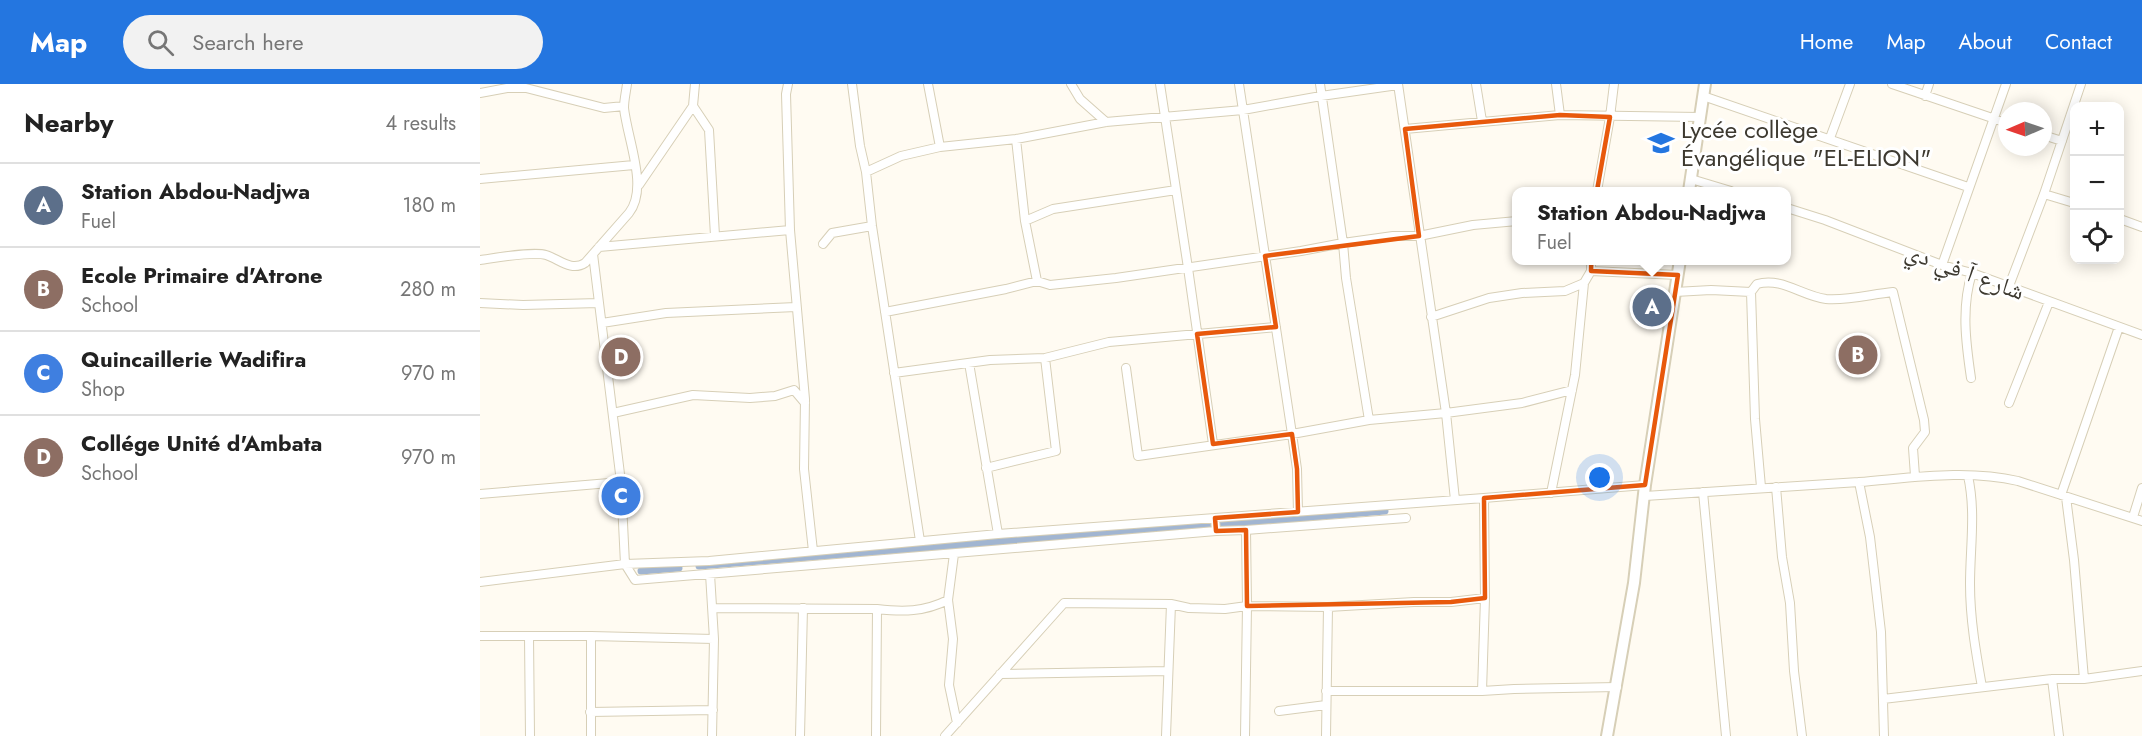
<!DOCTYPE html>
<html lang="en">
<head>
<meta charset="utf-8">
<style>
	body { margin:0; font-family:Jost,"Noto Naskh Arabic",sans-serif; background:#f2f2f2; color:#222 }
	.controls { position:absolute; right:18px; top:18px; display:grid; overflow:hidden; border-radius:12px; box-shadow:0 3px 15px #0003 }
	.controls button { width:54px; height:54px; display:grid; place-items:center; padding:0; border:0; border-bottom:2px solid #e0e0e0; background:#fff; color:#222; font:30px sans-serif }
	.compass { position:absolute; left:1518px; top:18px; width:54px; height:54px; border-radius:50%; background:#fff; box-shadow:0 3px 15px #0003; rotate:268deg }
	.you { position:absolute; left:1120px; top:394px; width:21px; height:21px; margin:-15px; border:4px solid #fff; border-radius:50%; background:#1a73e8; box-shadow:0 0 0 9px #1a73e833 }
	.badge { display:grid; place-items:center; width:39px; height:39px; border-radius:50%; background:#2476e0; color:#fff; font-size:20px; font-weight:700 }
	.pin { position:absolute; translate:-50% -50%; border:3px solid #fff; box-shadow:0 2px 6px #0006 }
	.popup { position:absolute; left:1032px; top:103px; width:279px; height:78px; box-sizing:border-box; display:grid; place-content:center; border-radius:12px; background:#fff; filter:drop-shadow(0 2px 4px #0005); font-size:20px; white-space:nowrap; color:#767676 }
	.popup b { font-size:22px; color:#222 }
	.popup::after { content:''; position:absolute; left:50%; top:100%; margin-left:-12px; border:12px solid transparent; border-top-color:#fff }
	.list { margin:0; padding:0; list-style:none }
	h2 { display:flex; justify-content:space-between; align-items:center; height:78px; margin:0; padding:0 24px; font-size:26px }
	h2 small { font-size:20px; font-weight:400; color:#767676 }
	.list li { display:grid; grid-template-columns:39px 1fr auto; gap:18px; align-items:center; box-sizing:border-box; height:84px; padding:0 24px; border-top:2px solid #e0e0e0 }
	.list b { display:block; font-size:22px; white-space:nowrap }
	.list p { margin:0; font-size:20px; white-space:nowrap; color:#767676 }
	.list em { font-size:20px; font-style:normal; color:#767676 }
	.icon { flex:none; width:33px; height:33px; fill:none; stroke:currentColor; stroke-width:2; stroke-linecap:round; stroke-linejoin:round }
	.map { position:relative; flex:none; width:1662px; height:652px; overflow:hidden }
	header { display:flex; align-items:center; gap:36px; box-sizing:border-box; height:84px; padding:0 30px; background:#2476e0; color:#fff }
	header strong { font-size:28px }
	nav { display:flex; gap:33px; margin-inline-start:auto; font-size:21px }
	.search { width:420px; height:54px; background:#f2f2f2; display:flex; align-items:center; gap:15px; box-sizing:border-box; padding:0 21px; border-radius:33px; color:#767676; font-size:22px }
	main { display:flex }
	aside { flex:1; background:#fff }
	.map>svg:first-child { display:block }
	.lines { fill:none; stroke-linecap:round; stroke-linejoin:round }
	.canal { stroke:#a1b5d1; stroke-width:7 }
	.minor-casing { stroke:#d7cfb7; stroke-width:10 }
	.tertiary-casing { stroke:#d7cfb7; stroke-width:14 }
	.minor { stroke:#fff; stroke-width:8 }
	.tertiary { stroke:#fff; stroke-width:10 }
	.marked { fill:none; stroke:#e8590c; stroke-width:4.5; stroke-linejoin:round }
	.labels { text-anchor:middle; dominant-baseline:central; stroke-width:6; stroke-linejoin:round; paint-order:stroke }
	.poi-label { font-size:24px; fill:#3d3930; stroke:#fff; text-anchor:start }
	.street-label { font-size:24px; fill:#3d3930; stroke:#fff }
</style>
</head>
<body>
<header>
<strong>Map</strong>
<div class="search"><svg class="icon" aria-label="search" viewBox="0 0 24 24"><circle cx="10" cy="10" r="6"/><path d="M15 15l6 6"/></svg>Search here</div>
<nav><a>Home</a><a>Map</a><a>About</a><a>Contact</a></nav>
</header>
<main>
<aside>
<h2>Nearby<small>4 results</small></h2>
<ul class="list">
<li><span class="badge" style="background:#5c6f8a">A</span><div><b>Station Abdou-Nadjwa</b><p>Fuel</p></div><em>180 m</em></li>
<li><span class="badge" style="background:#8d6e63">B</span><div><b>Ecole Primaire d'Atrone</b><p>School</p></div><em>280 m</em></li>
<li><span class="badge" style="background:#3f7fe0">C</span><div><b>Quincaillerie Wadifira</b><p>Shop</p></div><em>970 m</em></li>
<li><span class="badge" style="background:#8d6e63">D</span><div><b>Collége Unité d'Ambata</b><p>School</p></div><em>970 m</em></li>
</ul>
</aside>
<div class="map">
<svg width="1662" height="652" viewBox="0 0 1662 652">
	<rect width="100%" height="100%" fill="#fffbf2"/>
	<g class="lines">
		<!-- canal -->
		<path class="canal" d="M741,441L905,427
			M659,447L732,441
			M219,482L654,447
			M161,487L199,484"/>
		<!-- minor casing -->
		<g class="minor-casing">
			<path id="minor" d="M308,0L306,10L310,146L325,315L324,385L333,467
				M372,0L380,62L386,88L392,142L440,457
				M448,0L460,63
				M591,0L600,15L626,38
				M680,0L708,184L733,360
				M759,0L812,350L817,385L818,428
				M840,0L863,159L866,194L889,336
				M918,0L966,329L975,416
				M996,0L1002,37
				M1076,0L1080,31
				M1412,0L1527,39
				M0,9L27,4H46L124,24L144,22
				M1223,12L1488,103
				M1445,12L1449,0
				M213,22L229,46L235,152
				M925,45L1080,31L1220,33
				M1563,51L1582,57
				M1350,54L1370,0
				M536,55L545,137L557,197
				M386,88L421,72L460,63L536,55L626,38L763,26L841,12L918,1
				M0,95L154,81
				M1211,95L1251,107
				M159,101L213,22L215,0
				M1117,107L1130,33L1134,0
				M1564,110L1594,119
				M1307,124L1345,136L1462,181L1492,189L1662,251
				M1640,135L1662,143
				M545,137L573,125L696,106
				M343,160L352,149L392,142
				M119,163L310,146
				M113,170L141,398L145,480L155,496L736,447L735,434
				M0,176C15,174 53,167 66,171C79,175 91,188 105,179L149,129C169,104 147,54 144,24C144,16 146,8 147,0
				M1462,181L1526,0
				M1111,187L1198,191
				M1529,202L1564,110L1601,0
				M1195,208L1231,206L1271,208
				M0,219L43,221L119,219
				M405,228L526,205L557,197L570,201L636,194L821,167L863,159L913,152H939L993,141L1037,137
				M951,233L1009,214L1042,209L1085,207L1104,199
				M122,239L186,229L316,223
				M489,279L518,450
				M646,284L658,372L812,350L889,336L966,329L1042,319L1092,306
				M414,289L510,276L565,274L629,258L796,243
				M1491,294C1486,260 1481,223 1492,189
				M1529,319L1569,218
				M133,329L213,311L270,314L295,312L314,306L325,319
				M506,384L576,367L565,274
				M1488,392C1496,428 1490,464 1490,500C1490,535 1496,569 1502,603
				M1379,398L1390,453L1401,548L1404,652
				M1281,403L1275,335L1271,208L1277,200C1302,193 1322,212 1346,215C1367,217 1392,210 1413,208L1444,336L1445,348L1433,364L1435,392
				M1296,403L1302,473L1310,519L1314,587L1322,652
				M1223,408L1246,652
				M1071,409L1095,291L1104,199L1111,187V176
				M0,410L141,398
				M1581,411L1639,243
				M1165,412C1236,407 1308,403 1379,398C1431,394 1486,385 1538,397L1662,437
				M1586,413L1594,476L1604,595
				M1653,433L1662,404
				M766,446L926,434
				M736,447L766,446L767,522L765,652
				M474,470L468,516L473,555L469,601L477,639
				M230,490L234,555L232,652
				M0,498L145,480L229,477L518,450L1004,414L1165,401
				M233,524L397,525C423,528 444,528 468,516
				M0,552H111L234,555
				M49,552L50,652
				M520,590L688,587
				M1572,595L1579,652
				M846,607H1002L1034,605L1137,603
				M1002,607L1005,514L1004,414
				M1403,615L1572,595H1604L1662,587
				M799,627L846,621
				M110,628L233,626
				M111,652V552
				M320,652L323,524
				M396,652L397,525
				M465,652L584,519L691,520L709,524L745,525L767,522L848,523L934,518H971L1005,514
				M686,652L691,520
				M846,652L848,523"/>
		</g>
		<!-- tertiary casing -->
		<g class="tertiary-casing">
			<path id="tertiary" d="M1209,107L1225,0
				M1127,652L1154,499L1165,401L1200,176"/>
		</g>
		<!-- minor -->
		<use href="#minor" class="minor"/>
		<!-- tertiary -->
		<use href="#tertiary" class="tertiary"/>
	</g>
	<!-- marked area -->
	<path class="marked" d="M1080,31L1130,33L1113,129L1111,187L1198,191L1165,401L1004,414L1005,514L971,518L767,522L766,446L736,447L735,434L818,428L817,385L812,350L733,360L717,250L796,243L785,172L939,152L925,45Z"/>
	<!-- icons -->
	<defs>
		<g id="school-bare" transform="scale(2.07)"><path d="M0-5L7-2L0 1L-7-2ZM-4 1L0 2.5L4 1V4Q0 6-4 4Z" fill="#2476e0" stroke="#fff" stroke-width="2.5" paint-order="stroke"/></g>
	</defs>
	<g fill-rule="evenodd">
		<use href="#school-bare" x="1181" y="59"/>
	</g>
	<g class="labels">
		<!-- poi labels -->
		<g class="poi-label">
			<text x="1201" y="45">Lycée collège<tspan x="1201" dy="28">Évangélique "EL-ELION"</tspan></text>
		</g>
		<!-- street labels -->
		<g class="street-label">
			<text transform="translate(1485 187) rotate(20)">شارع آ في دي</text>
		</g>
	</g>
</svg>
<div class="controls">
<button>+</button>
<button>−</button>
<button><svg class="icon" aria-label="locate" viewBox="0 0 24 24"><circle cx="12" cy="12" r="6"/><path d="M12 2v4M12 18v4M2 12h4M18 12h4"/></svg></button>
</div>
<svg class="compass" viewBox="-18 -18 36 36"><path d="M0-13l5 13h-10z" fill="#e53935"/><path d="M0 13l5-13h-10z" fill="#767676"/></svg>
<div class="you"></div>
<div class="pin badge" style="left:1172px;top:223px;background:#5c6f8a">A</div>
<div class="popup"><b>Station Abdou-Nadjwa</b>Fuel</div>
<div class="pin badge" style="left:1378px;top:271px;background:#8d6e63">B</div>
<div class="pin badge" style="left:141px;top:412px;background:#3f7fe0">C</div>
<div class="pin badge" style="left:141px;top:273px;background:#8d6e63">D</div>
</div>
</main>
</body>
</html>
